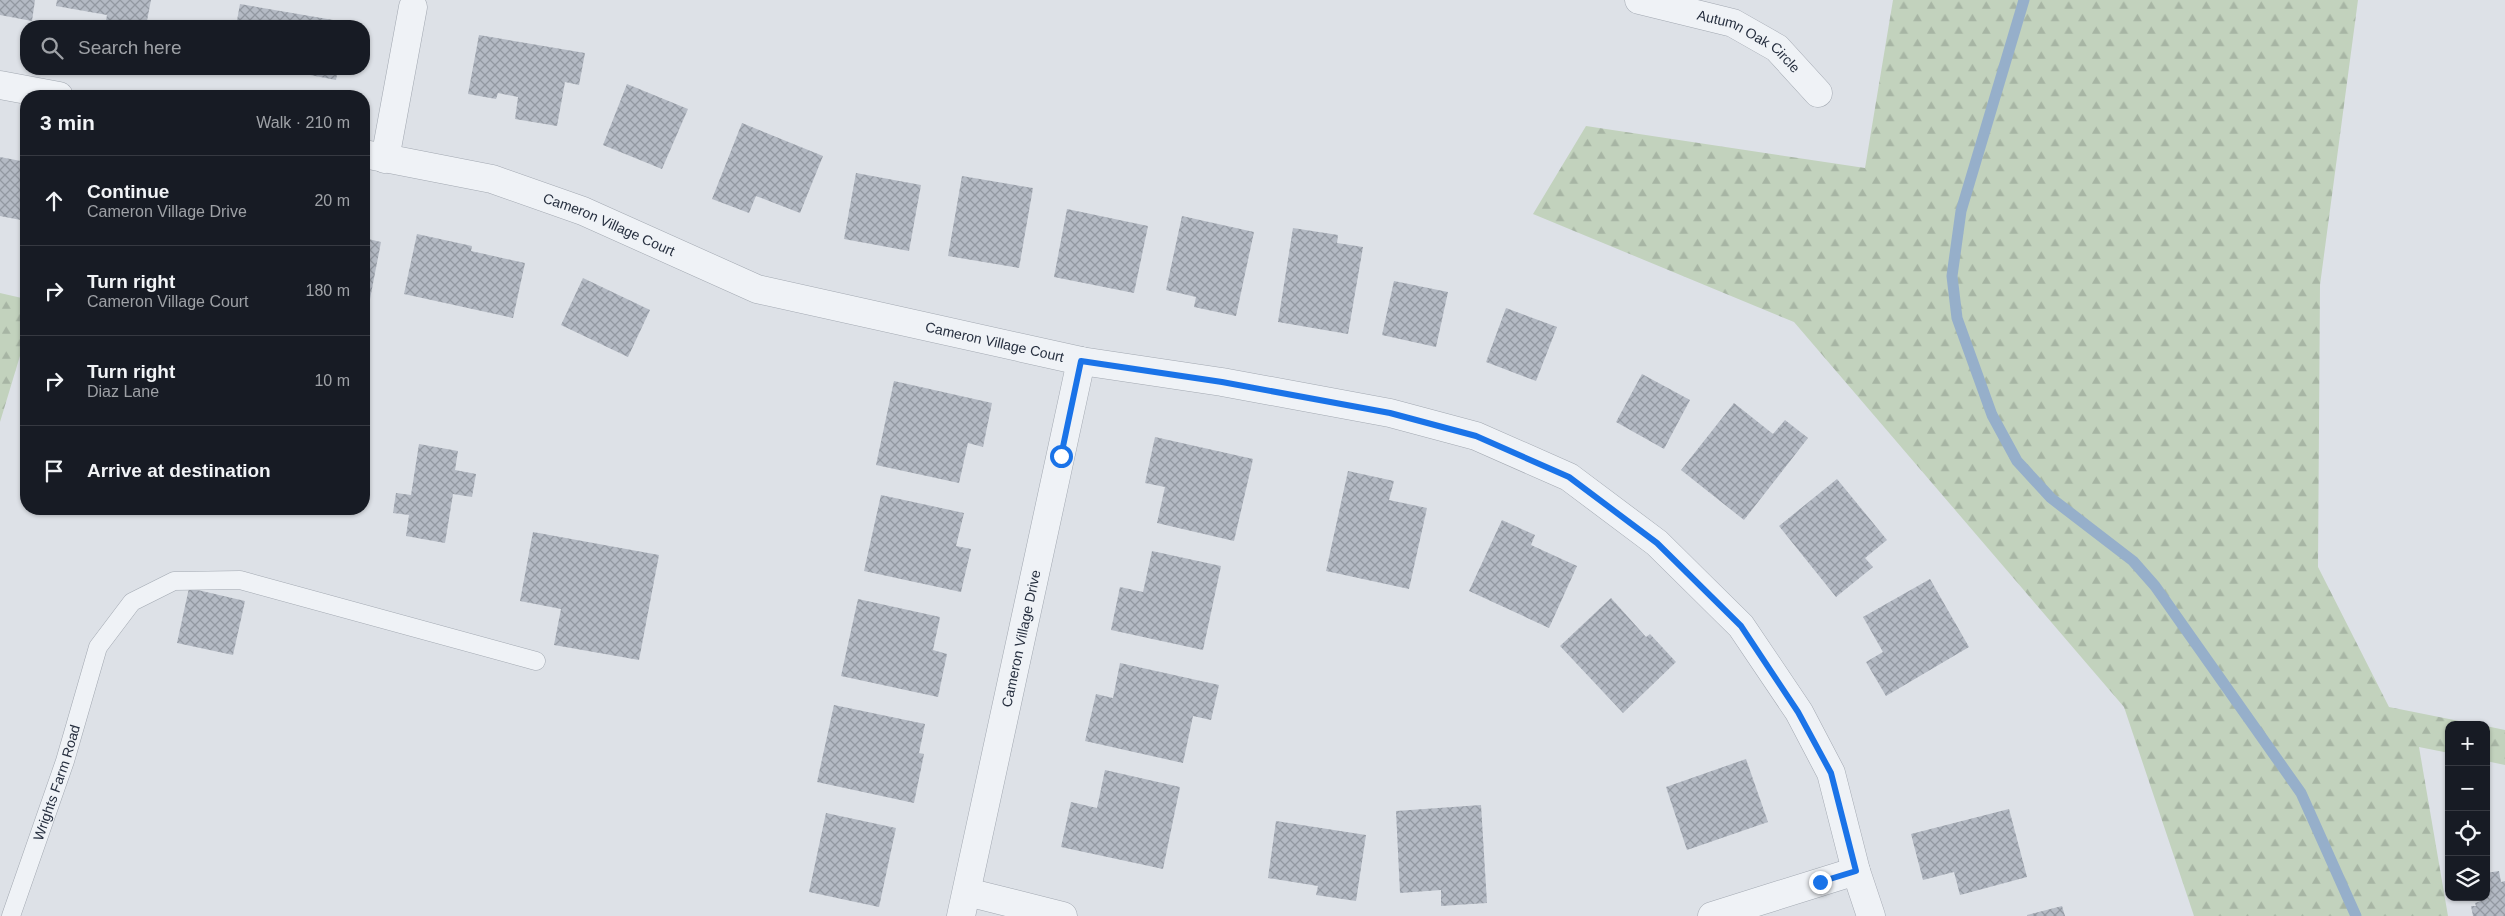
<!DOCTYPE html>
<html lang="en">
<head>
<meta charset="utf-8">
<style>
	body { margin:0; font-family:Arial,sans-serif; background:#242831; color:#f1f3f6 }
	.controls { position:absolute; right:15px; bottom:15px; display:grid; overflow:hidden; border-radius:10px; box-shadow:0 1px 4px #0004 }
	.controls button { width:45px; height:45px; display:grid; place-items:center; padding:0; border:0; border-bottom:1px solid #363941; background:#171b24; color:#f1f3f6; font:25px sans-serif }
	.stop { position:absolute; width:15px; height:15px; margin:-11px; border:4px solid #1a73e8; border-radius:50%; background:#fff }
	.stop.end { background:#1a73e8; border-color:#fff; box-shadow:0 1px 5px #0008 }
	.list { margin:0; padding:0; list-style:none }
	h2 { display:flex; justify-content:space-between; align-items:center; height:65px; margin:0; padding:0 20px; font-size:21px }
	h2 small { font-size:16px; font-weight:400; color:#9ea1a6 }
	.list li { display:grid; grid-template-columns:32px 1fr auto; gap:15px; align-items:center; box-sizing:border-box; height:90px; padding:0 20px; border-top:1px solid #363941 }
	.list b { display:block; font-size:19px; white-space:nowrap }
	.list p { margin:0; font-size:16px; white-space:nowrap; color:#9ea1a6 }
	.list em { font-size:16px; font-style:normal; color:#9ea1a6 }
	.icon { flex:none; width:28px; height:28px; fill:none; stroke:currentColor; stroke-width:2; stroke-linecap:round; stroke-linejoin:round }
	.map { position:relative; flex:none; width:2505px; height:916px; overflow:hidden }
	.search { position:absolute; background:#171b24; box-shadow:0 1px 4px #0004; left:20px; top:20px; width:350px; height:55px; display:flex; align-items:center; gap:12px; box-sizing:border-box; padding:0 18px; border-radius:20px; color:#9ea1a6; font-size:19px }
	.panel { position:absolute; background:#171b24; box-shadow:0 1px 4px #0004; left:20px; top:90px; width:350px; height:425px; border-radius:20px }
	.map>svg:first-child { display:block }
	.forest { fill:url(#forest-firs) }
	.lines { fill:none; stroke-linecap:round; stroke-linejoin:round }
	.stream { stroke:#96afca; stroke-width:11 }
	.building { fill:url(#building-cross-hatch) }
	.lane-casing { stroke:#a2a8b1; stroke-width:19 }
	.street-casing { stroke:#a2a8b1; stroke-width:29 }
	.lane { stroke:#eff2f6; stroke-width:18 }
	.street { stroke:#eff2f6; stroke-width:28 }
	.route { stroke:#1a73e8; stroke-width:6 }
	.labels { text-anchor:middle; dominant-baseline:central; stroke-width:4; stroke-linejoin:round; paint-order:stroke }
	.street-label { font-size:14px; fill:#262f3f; stroke:#ecf0f5 }
</style>
</head>
<body>
<div class="map">
<svg width="2505" height="916" viewBox="0 0 2505 916">
	<defs>
		<pattern id="forest-firs" width="22" height="20" patternUnits="userSpaceOnUse" patternTransform="scale(1.25)"><rect width="22" height="20" fill="#c2d2bd"/><path d="M5 1l3.5 6h-7zM16 11l3.5 6h-7z" fill="#a7b5a4"/></pattern>
		<pattern id="building-cross-hatch" width="8" height="8" patternUnits="userSpaceOnUse" patternTransform="scale(1.25)"><rect width="8" height="8" fill="#b4bac4"/><path d="M0 0l8 8M0 8l8-8" fill="none" stroke="#9298a1"/></pattern>
	</defs>
	<rect width="100%" height="100%" fill="#dde1e7"/>
	<!-- forest -->
	<path class="forest" d="M1893,0H2358L2320,285L2318,567L2389,707L2479,725H2449V753L2419,747L2448,916H2194L2124,707L1794,322L1533,214L1586,126L1865,168Z
		M0,293L26,299V336L0,422Z
		M2486,726L2505,730V765L2486,761Z"/>
	<g class="lines">
		<!-- stream -->
		<path class="stream" d="M2024,0L1961,211L1952,276L1957,318L1992,415L2017,461L2051,498L2133,561L2155,586L2301,793L2356,916"/>
	</g>
	<!-- building -->
	<path class="building" d="M0,0H35L32,21L0,15Z
		M57,0H151L146,26H105L107,15L56,6Z
		M240,4L345,22L344,26H236Z
		M479,35L585,53L579,85L565,82L557,126L515,119L518,97L498,93L496,99L468,94Z
		M279,69H338L336,80Z
		M627,84L688,109L662,169L603,145Z
		M742,123L823,156L800,213L756,196L749,213L712,199Z
		M0,157L26,162V221L0,216Z
		M856,173L921,185L909,251L844,239Z
		M962,176L1033,188L1019,268L948,256Z
		M1067,209L1148,226L1134,293L1054,277Z
		M1182,216L1254,232L1236,316L1194,307L1196,297L1166,290Z
		M1293,228L1338,235L1337,243L1363,247L1348,334L1278,322Z
		M417,234L472,246L471,251L525,263L513,318L404,294Z
		M364,238L381,242L370,299L364,297Z
		M583,278L650,310L628,357L561,325Z
		M1394,281L1448,292L1436,347L1382,335Z
		M1506,308L1557,327L1536,381L1486,362Z
		M1642,374L1690,400L1664,449L1616,422Z
		M894,381L992,403L983,447L968,443L959,483L876,465Z
		M1734,403L1773,434L1785,420L1808,438L1744,520L1681,470Z
		M1155,437L1253,459L1234,541L1157,523L1165,487L1145,483Z
		M419,444L458,451L455,470L476,474L472,497L453,494L445,543L406,536L409,515L393,513L396,493L411,495Z
		M1348,471L1394,481L1389,500L1427,508L1409,589L1326,571Z
		M1837,479L1887,540L1865,558L1873,567L1836,597L1779,526Z
		M881,495L964,513L956,546L971,549L961,592L864,571Z
		M1502,520L1535,535L1531,545L1577,566L1549,628L1469,591Z
		M533,532L659,555L639,660L554,645L561,609L520,601Z
		M1152,551L1221,566L1203,650L1111,630L1120,587L1143,592Z
		M1930,579L1969,647L1886,696L1866,662L1883,652L1863,617Z
		M189,588L245,601L233,655L177,643Z
		M1611,598L1646,637L1650,634L1676,662L1623,713L1560,646Z
		M858,599L940,617L933,650L947,654L938,697L841,676Z
		M1120,663L1219,685L1211,720L1193,716L1183,763L1085,741L1096,694L1113,698Z
		M834,705L925,724L919,753L924,754L914,803L817,782Z
		M1746,759L1768,822L1687,850L1666,787Z
		M1105,770L1180,787L1163,869L1061,847L1071,802L1097,808Z
		M1481,805L1487,903L1441,906V890L1400,893L1396,811Z
		M2009,809L2027,877L1960,895L1954,872L1923,880L1911,834Z
		M826,813L896,828L879,907L809,892Z
		M1276,821L1366,835L1356,901L1316,895L1318,886L1268,878Z
		M2499,871L2501,882L2505,881V916H2473L2471,906H2476L2475,903L2481,901V897H2486V873Z
		M2062,906L2065,916H2027V915Z"/>
	<g class="lines">
		<!-- lane casing -->
		<g class="lane-casing">
			<g id="lane">
				<path id="s1" d="M11,916L65,761L98,647L132,602L174,581L240,580L536,661"/>
			</g>
		</g>
		<!-- street casing -->
		<g class="street-casing">
			<g id="street">
				<path id="s2" d="M1639,0L1733,23L1777,48L1818,93"/>
				<path d="M0,85L59,96"/>
				<path id="s3" d="M364,154L492,179L583,211L757,289L1081,361L1222,382L1390,413L1476,436L1569,477L1657,543L1741,626L1799,712L1831,773L1856,871L1871,916"/>
				<path d="M385,159L413,7"/>
				<path d="M967,892L1063,916"/>
				<path id="s4" d="M961,916L1081,361"/>
				<path d="M1712,916L1856,871"/>
			</g>
		</g>
		<!-- lane -->
		<use href="#lane" class="lane"/>
		<!-- street -->
		<use href="#street" class="street"/>
	</g>
	<g class="lines">
		<!-- route -->
		<path class="route" d="M1061,456L1081,361L1222,382L1390,413L1476,436L1569,477L1657,543L1741,626L1798,712L1831,773L1856,871L1820,882"/>
	</g>
	<g class="labels">
		<!-- street labels -->
		<g class="street-label">
			<text stroke="none"><textPath href="#s2" startOffset="119">Autumn Oak Circle</textPath></text>
			<text stroke="none"><textPath href="#s3" startOffset="256">Cameron Village Court</textPath></text>
			<text stroke="none"><textPath href="#s3" startOffset="661">Cameron Village Court</textPath></text>
			<text stroke="none"><textPath href="#s4" startOffset="284">Cameron Village Drive</textPath></text>
			<text stroke="none"><textPath href="#s1" startOffset="141">Wrights Farm Road</textPath></text>
		</g>
	</g>
</svg>
<div class="controls">
<button>+</button>
<button>−</button>
<button><svg class="icon" aria-label="locate" viewBox="0 0 24 24"><circle cx="12" cy="12" r="6"/><path d="M12 2v4M12 18v4M2 12h4M18 12h4"/></svg></button>
<button><svg class="icon" aria-label="layers" viewBox="0 0 24 24"><path d="M12 4l9 5-9 5-9-5zM3 14l9 5 9-5"/></svg></button>
</div>
<div class="stop" style="left:1061px;top:456px"></div>
<div class="stop end" style="left:1820px;top:882px"></div>
<div class="search"><svg class="icon" aria-label="search" viewBox="0 0 24 24"><circle cx="10" cy="10" r="6"/><path d="M15 15l6 6"/></svg>Search here</div>
<section class="panel">
<h2>3 min<small>Walk · 210 m</small></h2>
<ul class="list">
<li><svg class="icon" aria-label="ahead" viewBox="0 0 24 24"><path d="M12 20V5M6 11l6-6 6 6"/></svg><div><b>Continue</b><p>Cameron Village Drive</p></div><em>20 m</em></li>
<li><svg class="icon" aria-label="right" viewBox="0 0 24 24"><path d="M7 20v-9h11M14 6l5 5-5 5"/></svg><div><b>Turn right</b><p>Cameron Village Court</p></div><em>180 m</em></li>
<li><svg class="icon" aria-label="right" viewBox="0 0 24 24"><path d="M7 20v-9h11M14 6l5 5-5 5"/></svg><div><b>Turn right</b><p>Diaz Lane</p></div><em>10 m</em></li>
<li><svg class="icon" aria-label="arrive" viewBox="0 0 24 24"><path d="M6 21V4h12l-3 4 3 4H6"/></svg><div><b>Arrive at destination</b></div></li>
</ul>
</section>
</div>
</body>
</html>
